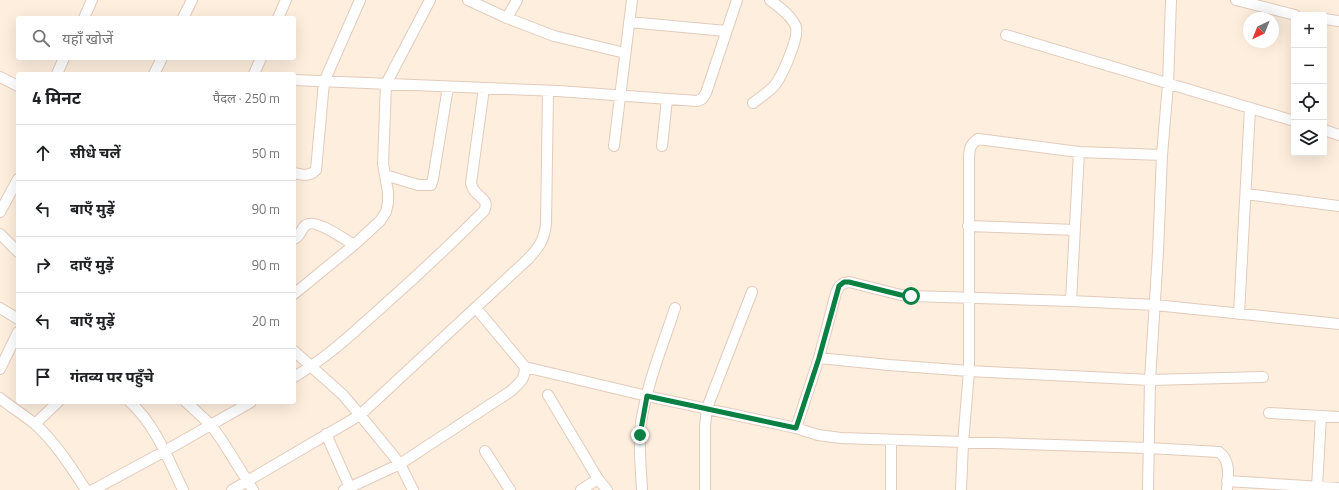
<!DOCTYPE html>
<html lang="hi">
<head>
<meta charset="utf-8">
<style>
	body { margin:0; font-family:"Titillium Web","Noto Sans Devanagari",sans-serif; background:#f6f6f6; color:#202124 }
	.controls { position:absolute; right:12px; top:12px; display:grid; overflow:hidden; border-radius:4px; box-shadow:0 4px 16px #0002 }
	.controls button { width:36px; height:36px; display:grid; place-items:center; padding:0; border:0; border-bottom:1px solid #e0e0e0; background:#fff; color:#202124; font:20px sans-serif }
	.compass { position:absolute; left:1243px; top:12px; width:36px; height:36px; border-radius:50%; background:#fff; box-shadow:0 4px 16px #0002; rotate:223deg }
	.stop { position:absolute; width:12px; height:12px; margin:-9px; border:3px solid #0b8043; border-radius:50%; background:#fff }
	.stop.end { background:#0b8043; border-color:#fff; box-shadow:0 1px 4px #0008 }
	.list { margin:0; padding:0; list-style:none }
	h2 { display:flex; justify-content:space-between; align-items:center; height:52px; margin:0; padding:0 16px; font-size:17px }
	h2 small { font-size:13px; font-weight:400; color:#757577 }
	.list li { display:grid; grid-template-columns:26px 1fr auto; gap:12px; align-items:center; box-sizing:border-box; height:56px; padding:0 16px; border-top:1px solid #e0e0e0 }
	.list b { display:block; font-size:15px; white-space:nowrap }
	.list em { font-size:13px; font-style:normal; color:#757577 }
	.icon { flex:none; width:22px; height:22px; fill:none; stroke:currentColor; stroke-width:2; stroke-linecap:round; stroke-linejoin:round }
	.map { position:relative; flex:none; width:1339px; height:490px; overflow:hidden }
	.search { position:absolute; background:#fff; box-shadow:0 4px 16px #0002; left:16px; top:16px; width:280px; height:44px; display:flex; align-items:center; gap:10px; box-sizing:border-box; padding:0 14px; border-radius:4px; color:#757577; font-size:15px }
	.panel { position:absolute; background:#fff; box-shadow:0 4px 16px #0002; left:16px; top:72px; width:280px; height:332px; border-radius:4px }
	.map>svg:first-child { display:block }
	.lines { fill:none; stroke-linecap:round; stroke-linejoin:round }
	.street-casing { stroke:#e3cbbc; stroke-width:12 }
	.street { stroke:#fff; stroke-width:10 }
	.route { stroke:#0b8043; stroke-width:5 }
</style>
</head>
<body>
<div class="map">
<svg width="1339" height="490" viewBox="0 0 1339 490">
	<rect width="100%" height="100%" fill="#fdeedd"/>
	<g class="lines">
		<!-- street casing -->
		<g class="street-casing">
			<path id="street" d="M468,0L507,18L554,36L625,53
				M1236,0L1295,15
				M84,18L92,0
				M183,18L192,0
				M278,18L286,0
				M507,18L517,0
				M1324,19L1339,21
				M629,22L726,31
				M1006,35L1294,121
				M57,74L64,58
				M154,74L162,58
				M254,74L261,58
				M0,77L18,86
				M294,80L558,91L697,101L702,99L706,93L737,0
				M753,103C760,98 767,93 773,87C781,79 799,39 796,27C792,16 779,7 770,0
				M1324,130L1339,135
				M614,146L632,0
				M662,146L667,99
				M294,173C303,175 309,177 316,170L324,82L360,0
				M385,175L418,185H431L433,179L448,87
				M1246,194L1339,206
				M0,212L18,179
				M968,226L1075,230
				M0,234L18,252
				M294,239C302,235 300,229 306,225C315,218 344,239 354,245
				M294,294L354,245L380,221L386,212L388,202V192L383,164L386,84L430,0
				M1071,301L1079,152
				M0,308L18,319
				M1239,314L1250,108
				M294,351L343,395L360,415L400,464L413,490
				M819,358L889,365L969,371L1150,380L1263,377
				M525,367L647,396L796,428L818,435L841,438L1149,448L1219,452C1231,461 1228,476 1227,490
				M0,369L18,332
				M294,377C328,357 353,333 382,307C417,276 451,244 484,211C490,200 479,198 474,190C472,188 472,185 471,183L484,88
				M548,395L598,479L607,490
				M0,398C11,407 24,415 35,424C56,443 71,467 86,490
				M130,402C155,424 169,461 183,490
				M186,402L211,425L223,442L253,490
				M1269,413L1339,417
				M35,424L58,402
				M796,428L819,358L836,293C839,286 841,283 849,282L901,295L911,296L1071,301L1155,305L1339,324
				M326,434L351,490
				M485,451L510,490
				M1227,481L1339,488
				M1317,487L1321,416
				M93,490L165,451L251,402
				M232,490L360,415L528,259C539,247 544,241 546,224L548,91
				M344,490L400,464L511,391C520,382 525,380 525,367L476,308
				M581,490L598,479
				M642,490C641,468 638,445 641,423C647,383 663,345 675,308
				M705,490V426L707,408L752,292
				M891,490V440
				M961,490L963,443L969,371V161C969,151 969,145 978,139L1079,152L1162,155
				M1148,490L1150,380L1158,252L1162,155L1168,84L1171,0"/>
		</g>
		<!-- street -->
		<use href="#street" class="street"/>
	</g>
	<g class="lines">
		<!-- route -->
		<path class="route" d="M640,435L647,396L796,428L819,358L839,286L844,282H849L901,295L911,296"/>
	</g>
</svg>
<div class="controls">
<button>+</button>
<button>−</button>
<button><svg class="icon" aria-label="locate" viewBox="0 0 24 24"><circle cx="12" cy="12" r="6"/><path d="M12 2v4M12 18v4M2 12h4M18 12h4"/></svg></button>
<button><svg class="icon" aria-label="layers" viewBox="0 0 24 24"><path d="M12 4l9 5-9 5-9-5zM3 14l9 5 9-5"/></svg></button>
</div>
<svg class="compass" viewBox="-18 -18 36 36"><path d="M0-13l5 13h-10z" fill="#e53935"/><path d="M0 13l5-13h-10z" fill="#757577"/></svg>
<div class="stop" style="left:911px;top:296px"></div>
<div class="stop end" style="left:640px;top:435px"></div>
<div class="search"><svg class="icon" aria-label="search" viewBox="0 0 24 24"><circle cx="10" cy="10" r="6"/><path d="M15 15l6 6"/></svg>यहाँ खोजें</div>
<section class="panel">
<h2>4 मिनट<small>पैदल · 250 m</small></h2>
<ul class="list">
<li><svg class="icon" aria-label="ahead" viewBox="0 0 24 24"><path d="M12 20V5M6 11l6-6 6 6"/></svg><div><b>सीधे चलें</b></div><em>50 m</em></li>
<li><svg class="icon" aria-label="left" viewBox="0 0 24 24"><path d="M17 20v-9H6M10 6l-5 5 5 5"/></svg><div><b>बाएँ मुड़ें</b></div><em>90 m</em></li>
<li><svg class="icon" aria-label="right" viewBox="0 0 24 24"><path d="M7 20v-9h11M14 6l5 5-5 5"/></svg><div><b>दाएँ मुड़ें</b></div><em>90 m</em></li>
<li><svg class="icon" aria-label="left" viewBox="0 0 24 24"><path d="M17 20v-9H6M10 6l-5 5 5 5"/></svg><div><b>बाएँ मुड़ें</b></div><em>20 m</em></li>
<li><svg class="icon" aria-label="arrive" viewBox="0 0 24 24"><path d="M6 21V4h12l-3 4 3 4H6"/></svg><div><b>गंतव्य पर पहुँचे</b></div></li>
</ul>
</section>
</div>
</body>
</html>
